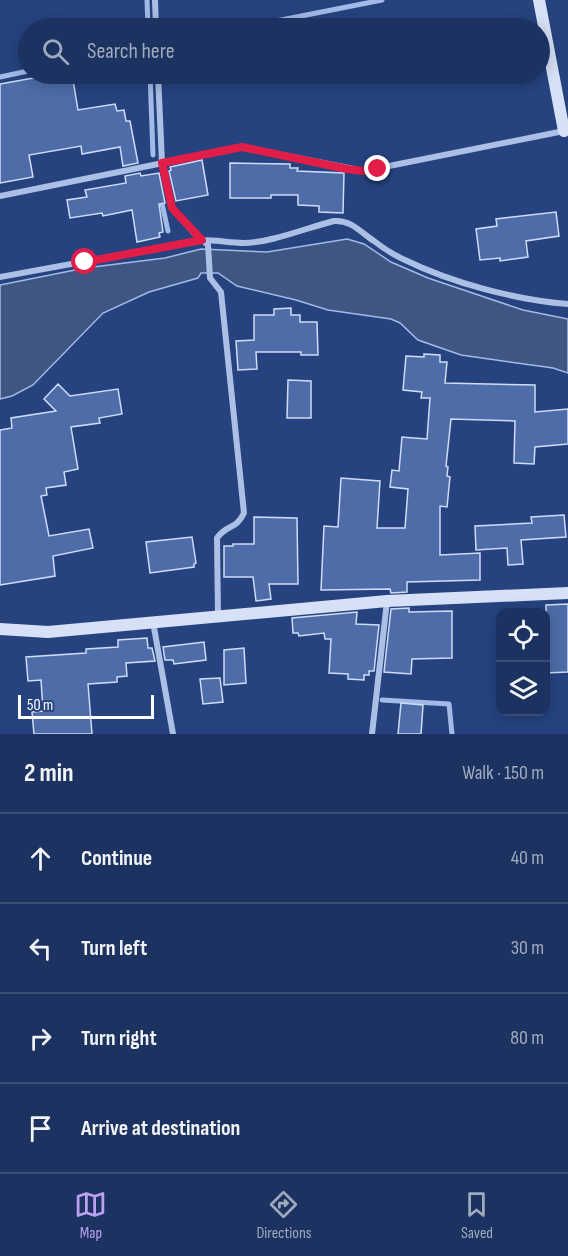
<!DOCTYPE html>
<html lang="en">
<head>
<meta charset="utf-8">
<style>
	body { margin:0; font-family:"Sofia Sans Condensed",sans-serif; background:#253a66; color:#f1f3f6 }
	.controls { position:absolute; right:18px; bottom:18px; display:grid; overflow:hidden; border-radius:12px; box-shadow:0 3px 15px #0003 }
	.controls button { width:54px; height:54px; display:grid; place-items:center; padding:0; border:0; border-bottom:2px solid #3a4d75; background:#1c3260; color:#f1f3f6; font:30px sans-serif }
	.scale { position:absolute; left:18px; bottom:15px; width:136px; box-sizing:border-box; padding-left:6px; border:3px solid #fff; border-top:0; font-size:16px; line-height:21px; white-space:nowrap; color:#fff; -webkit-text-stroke:4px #264380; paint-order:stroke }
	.stop { position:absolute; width:18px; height:18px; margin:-14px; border:4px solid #e11d48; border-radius:50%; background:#fff }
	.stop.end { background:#e11d48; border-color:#fff; box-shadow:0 2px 6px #0008 }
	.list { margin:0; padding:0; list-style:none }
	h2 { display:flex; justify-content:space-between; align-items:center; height:78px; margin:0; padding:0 24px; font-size:26px }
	h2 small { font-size:20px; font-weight:400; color:#a0aabd }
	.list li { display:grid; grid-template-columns:39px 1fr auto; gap:18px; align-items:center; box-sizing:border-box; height:90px; padding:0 24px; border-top:2px solid #3a4d75 }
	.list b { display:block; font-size:22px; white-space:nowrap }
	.list em { font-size:20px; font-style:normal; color:#a0aabd }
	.icon { flex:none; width:33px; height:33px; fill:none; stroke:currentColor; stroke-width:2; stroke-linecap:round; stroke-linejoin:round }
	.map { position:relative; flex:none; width:568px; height:734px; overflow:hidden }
	.search { position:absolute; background:#1c3260; box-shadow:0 3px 15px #0003; left:18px; right:18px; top:18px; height:66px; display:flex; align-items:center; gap:15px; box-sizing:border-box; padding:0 21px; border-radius:33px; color:#a0aabd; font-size:22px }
	.sheet { height:438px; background:#1c3260 }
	nav { display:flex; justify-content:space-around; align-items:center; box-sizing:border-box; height:84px; border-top:2px solid #3a4d75; background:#1c3260; font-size:16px; color:#a0aabd }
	nav a { display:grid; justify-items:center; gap:3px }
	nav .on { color:#bca0f2 }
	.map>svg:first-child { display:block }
	.water { fill:#405682; stroke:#a1bae7; stroke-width:1.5 }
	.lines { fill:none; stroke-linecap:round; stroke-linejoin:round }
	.stream { stroke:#a1bae7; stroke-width:5 }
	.building { fill:#4e6da8; stroke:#cfdcf5; stroke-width:1.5 }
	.street { stroke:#acc0e6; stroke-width:6 }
	.secondary { stroke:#d6e0f6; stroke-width:12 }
	.route { stroke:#e11d48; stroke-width:8 }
</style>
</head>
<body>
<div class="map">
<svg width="568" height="734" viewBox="0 0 568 734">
	<rect width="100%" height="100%" fill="#264380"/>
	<!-- water -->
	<path class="water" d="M347,239L364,244L391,262L428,278L523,310L568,319V373L553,368L461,355L418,340L400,323L391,319L328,310L296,300L237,286L218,273H201L198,278L149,292L103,313L33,385L12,396L0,399V285L85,268L165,258L201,249L267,252Z"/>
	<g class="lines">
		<!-- stream -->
		<path class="stream" d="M147,0L148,28
			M241,28L382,0
			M150,74L153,155
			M0,77L28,71
			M161,199L168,231
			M382,700L449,704L452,734"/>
	</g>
	<!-- building -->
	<path class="building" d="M56,74H72L78,110L115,104L117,111L124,110L126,121H130L138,163L123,166L120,147L82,154L81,146L29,155L33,177L0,183V84Z
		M202,160L208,195L176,201L169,171L171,170L170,167Z
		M230,163L290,164V168H298L297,171L344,173L343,213L319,212V206L298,205V195H271V198H230Z
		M140,173L141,176L159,173L165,203L159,204L163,232L159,233L160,237L137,242L132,210L103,216L102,213L70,218L67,200L87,197L85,190L126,183L125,176Z
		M556,212L559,236L526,241L528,257L500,261V258L480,260L476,229L497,226L496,219Z
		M291,308V315H300V322H317L318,355H301V352H256L257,369L238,370L236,341L254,340V315H274V309Z
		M424,354L440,355V362H447L445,383L535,385V412L568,409V444L535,447L534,464L514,463L515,421L451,419L446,466L448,467L447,476L450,477L447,507L440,506V555L480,553V580L407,582V592L391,593L390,589L321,590L324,526L338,527L341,478L380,481L377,528H405L408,489L390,487L392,470L399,471L402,437L427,439L430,398H421L422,392L403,390L406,356L424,357Z
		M288,380L311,381V418H287Z
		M58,384L70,396L118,389L122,414L99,418L100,423L71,427L78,469L64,472L66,485L46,488L47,495L41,496L49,536L89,529L93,548L53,556L55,576L0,585V430L12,428L11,418L56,411L44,399Z
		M564,515L566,537L521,540L523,564L508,565L507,548L476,550L475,526L532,523L531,517Z
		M254,517L297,518L298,584H269L271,599L256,601L253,577H224V546H233V544H254Z
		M192,537L196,563L194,564V567L150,573L146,542Z
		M568,604V672L546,673V605Z
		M409,608V612L452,611V658L412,659L411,674L384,672L391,609Z
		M357,612L356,624L379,625L374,671H369V675H364V680L348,679V674L329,673L331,639H325L324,633L299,636L298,633H293L292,618Z
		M147,638L148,648H152L155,661L126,663L127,676L117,677V682L88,684L92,734H34L32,712L43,711L41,680L28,681L26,657L86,653V649L118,647V640Z
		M204,642L206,660L174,664L173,660H165L163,647Z
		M244,648L246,683L224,685V650Z
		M220,678L223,702L203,704L200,679Z
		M401,703L423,705L421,734H398Z"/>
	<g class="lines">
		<!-- street -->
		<path class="street" d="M155,0L156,28
			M158,74L162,163L172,208L194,233L208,245L210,278L221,292L244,513C236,530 227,524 217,538L218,616
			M0,196L242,147L364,171L564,131
			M0,277L202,240C216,240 231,243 244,243C270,243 309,227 334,221C352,220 360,232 374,241C383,248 394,255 405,260C452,283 516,300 568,304
			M153,622L173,734
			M372,734L387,601"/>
		<!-- secondary -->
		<path class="secondary" d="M539,0L564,131
			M0,629L48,632L387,601L568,593"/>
	</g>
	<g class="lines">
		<!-- route -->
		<path class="route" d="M85,262L202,240L172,208L162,163L242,147L347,169L364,171L378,169"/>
	</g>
</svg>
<div class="controls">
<button><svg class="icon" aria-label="locate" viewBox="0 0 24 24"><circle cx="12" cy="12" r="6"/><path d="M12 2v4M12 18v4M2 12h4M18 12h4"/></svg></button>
<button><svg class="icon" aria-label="layers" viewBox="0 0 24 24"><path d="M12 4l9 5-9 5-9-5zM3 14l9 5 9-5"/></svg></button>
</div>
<div class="scale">50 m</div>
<div class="stop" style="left:85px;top:262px"></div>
<div class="stop end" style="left:378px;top:169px"></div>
<div class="search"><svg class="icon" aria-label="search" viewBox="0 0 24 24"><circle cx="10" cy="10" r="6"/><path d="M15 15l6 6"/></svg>Search here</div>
</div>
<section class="sheet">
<h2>2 min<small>Walk · 150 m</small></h2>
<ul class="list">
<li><svg class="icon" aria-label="ahead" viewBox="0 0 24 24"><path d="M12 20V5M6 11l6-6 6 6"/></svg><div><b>Continue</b></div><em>40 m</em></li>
<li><svg class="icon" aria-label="left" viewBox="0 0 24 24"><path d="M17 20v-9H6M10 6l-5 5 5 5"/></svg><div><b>Turn left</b></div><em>30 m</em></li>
<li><svg class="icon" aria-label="right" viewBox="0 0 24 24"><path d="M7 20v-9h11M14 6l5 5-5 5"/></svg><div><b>Turn right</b></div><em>80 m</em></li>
<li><svg class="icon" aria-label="arrive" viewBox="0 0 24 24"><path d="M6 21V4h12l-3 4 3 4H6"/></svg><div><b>Arrive at destination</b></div></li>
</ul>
</section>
<nav>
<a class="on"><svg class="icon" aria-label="map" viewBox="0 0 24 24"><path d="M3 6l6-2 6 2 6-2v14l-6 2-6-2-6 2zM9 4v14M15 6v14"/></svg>Map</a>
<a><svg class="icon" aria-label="directions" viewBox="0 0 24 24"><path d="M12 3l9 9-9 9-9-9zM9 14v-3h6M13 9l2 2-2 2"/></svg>Directions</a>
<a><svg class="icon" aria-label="saved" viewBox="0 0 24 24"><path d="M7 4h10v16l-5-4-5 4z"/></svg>Saved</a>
</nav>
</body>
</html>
